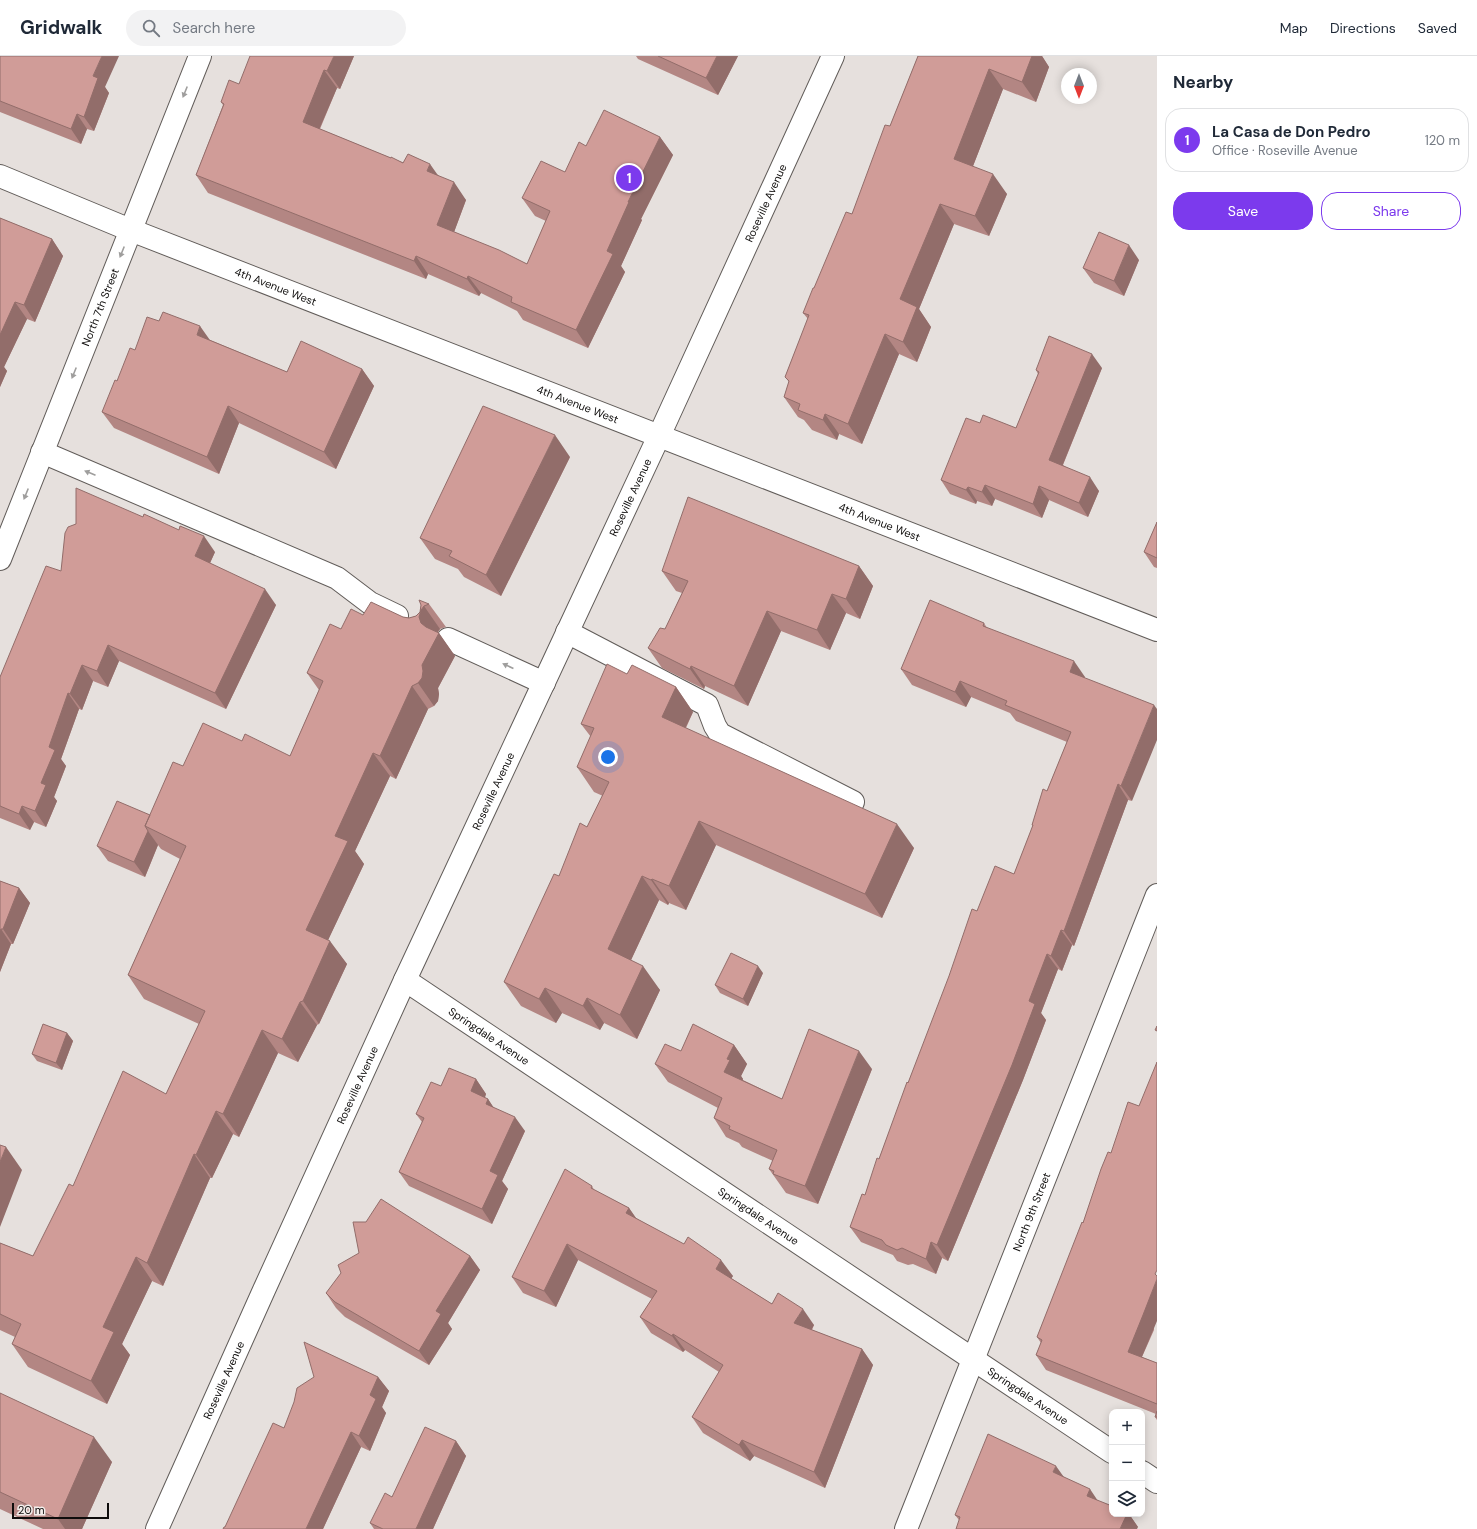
<!DOCTYPE html>
<html lang="en">
<head>
<meta charset="utf-8">
<style>
	body { margin:0; font-family:"DM Sans",sans-serif; background:#f2f2f3; color:#1f2937 }
	.controls { position:absolute; right:12px; bottom:12px; display:grid; overflow:hidden; border-radius:8px; box-shadow:0 2px 10px #0003 }
	.controls button { width:36px; height:36px; display:grid; place-items:center; padding:0; border:0; border-bottom:1px solid #e0e1e3; background:#fff; color:#1f2937; font:20px sans-serif }
	.compass { position:absolute; left:1061px; top:12px; width:36px; height:36px; border-radius:50%; background:#fff; box-shadow:0 2px 10px #0003; rotate:180deg }
	.scale { position:absolute; left:12px; bottom:10px; width:97px; box-sizing:border-box; padding-left:4px; border:2px solid #0e0c0b; border-top:0; font-size:11px; line-height:14px; white-space:nowrap; color:#0e0c0b; -webkit-text-stroke:3px #f3edea; paint-order:stroke }
	.you { position:absolute; left:608px; top:701px; width:14px; height:14px; margin:-10px; border:3px solid #fff; border-radius:50%; background:#1a73e8; box-shadow:0 0 0 6px #1a73e833 }
	.badge { display:grid; place-items:center; width:26px; height:26px; border-radius:50%; background:#7c3aed; color:#fff; font-size:13px; font-weight:700 }
	.pin { position:absolute; translate:-50% -50%; border:2px solid #fff; box-shadow:0 1px 4px #0006 }
	.list { margin:0; padding:0; list-style:none }
	h2 { display:flex; justify-content:space-between; align-items:center; height:52px; margin:0; padding:0 16px; font-size:17px }
	h2 small { font-size:13px; font-weight:400; color:#747a83 }
	.list li { display:grid; grid-template-columns:26px 1fr auto; gap:12px; align-items:center; box-sizing:border-box; height:64px; margin:0 8px 8px; padding:0 8px; border:1px solid #e0e1e3; border-radius:16px }
	.list b { display:block; font-size:15px; white-space:nowrap }
	.list p { margin:0; font-size:13px; white-space:nowrap; color:#747a83 }
	.list em { font-size:13px; font-style:normal; color:#747a83 }
	.actions { display:flex; gap:8px; padding:12px 16px }
	.actions a { flex:1; padding:9px 0; border:1px solid #7c3aed; border-radius:16px; text-align:center; font-size:14px; color:#7c3aed }
	.actions .main { background:#7c3aed; color:#fff }
	.icon { flex:none; width:22px; height:22px; fill:none; stroke:currentColor; stroke-width:2; stroke-linecap:round; stroke-linejoin:round }
	.map { position:relative; flex:none; width:1157px; height:1473px; overflow:hidden }
	header { display:flex; align-items:center; gap:24px; box-sizing:border-box; height:56px; padding:0 20px; background:#fff; border-bottom:1px solid #e0e1e3 }
	header strong { font-size:19px }
	nav { display:flex; gap:22px; margin-inline-start:auto; font-size:14px }
	.search { width:280px; height:36px; background:#f2f2f3; display:flex; align-items:center; gap:10px; box-sizing:border-box; padding:0 14px; border-radius:22px; color:#747a83; font-size:15px }
	main { display:flex }
	aside { flex:1; background:#fff }
	.map>svg:first-child { display:block }
	.lines { fill:none; stroke-linecap:round; stroke-linejoin:round }
	.minor-casing { stroke:#615c59; stroke-width:24 }
	.minor { stroke:#fff; stroke-width:22 }
	.wall { fill:#b38683 }
	.shaded-wall { fill:#926d6a }
	.building { fill:#d09c98; stroke:#926d6a }
	.oneway { fill:#9f9e9d }
	.labels { text-anchor:middle; dominant-baseline:central; stroke-width:3; stroke-linejoin:round; paint-order:stroke }
	.street-label { font-size:11px; fill:#0e0c0b; stroke:#f3edea }
</style>
</head>
<body>
<header>
<strong>Gridwalk</strong>
<div class="search"><svg class="icon" aria-label="search" viewBox="0 0 24 24"><circle cx="10" cy="10" r="6"/><path d="M15 15l6 6"/></svg>Search here</div>
<nav><a>Map</a><a>Directions</a><a>Saved</a></nav>
</header>
<main>
<div class="map">
<svg width="1157" height="1473" viewBox="0 0 1157 1473">
	<rect width="100%" height="100%" fill="#e6e0dd"/>
	<g class="lines">
		<!-- minor casing -->
		<g class="minor-casing">
			<g id="minor">
				<path id="s1" d="M0,120L123,171L1157,574"/>
				<path d="M42,396L337,522L370,547L397,560"/>
				<path id="s2" d="M0,503L200,0"/>
				<path d="M567,576L707,649L715,670L720,678L853,746"/>
				<path d="M448,583L544,627"/>
				<path id="s3" d="M405,924L1112,1396"/>
				<path d="M1142,1416L1157,1426"/>
				<path id="s4" d="M157,1473L264,1234L405,924L659,380L833,0"/>
				<path id="s5" d="M906,1473L1157,839"/>
			</g>
		</g>
		<!-- minor -->
		<use href="#minor" class="minor"/>
	</g>
	<!-- wall -->
	<path class="wall" d="M0,0L105,31L109,37L94,75L87,73L81,88L0,56Z
		M354,0L340,33L337,32L320,73L391,102L438,119L466,144L454,176L527,208L546,165L535,160L522,142L565,116L586,90L660,81L673,99L641,163L642,164L621,210L625,216L588,292L523,264L517,255L481,237L479,240L428,218L426,223L208,137L196,119L223,49L221,46L239,28Z
		M636,0H738L718,39L638,3Z
		M918,0H1042L1049,11L1036,46L1003,33L973,110L1007,138L989,180L954,168L919,253L931,271L917,306L899,298L862,388L839,378L837,384L812,374L804,364L798,361L784,341L789,326L785,321L808,263L803,257L814,232L852,158L890,70Z
		M0,162L52,183L63,200L35,266L27,263L4,311L7,315L0,331Z
		M1139,204L1124,240L1094,227L1083,212Z
		M210,284L287,316L362,313L374,330L336,413L239,367L219,418L114,372L102,356L117,325L135,294Z
		M1102,312L1063,409L1099,435L1088,461L1049,444L1042,462L995,443L992,450L977,445L976,448L950,438L941,424L980,367L1016,372L1038,318L1036,314Z
		M570,401L501,540L464,521L458,513L435,503L420,482Z
		M1157,466V512L1154,511L1144,496Z
		M215,496L210,507L276,549L226,653L119,605L108,631L93,625L82,654L79,653L61,703L66,710L54,741L57,745L46,771L34,766L30,774L0,762V621L61,515Z
		M859,510L873,530L860,563L846,557L830,594L781,575L748,650L705,630L704,633L662,612L648,592L665,573L682,537L676,535L662,515Z
		M429,548L446,571L440,573L438,576L455,600L438,632L439,638L438,645L434,650L428,653L396,723L390,720L355,795L364,808L328,884L347,908L319,968L317,969L298,1006L278,997L239,1081L233,1078L212,1122H210L163,1230L152,1225L122,1288L130,1299L107,1348L28,1311L12,1288L15,1281L0,1274V1187L33,1200L73,1130L166,1038L199,968L144,943L128,919L180,803L161,793L158,789L145,821L108,805L97,790L150,759L183,710L242,685L290,700L319,634L307,617L341,573L363,559L403,561L409,562L416,560L420,556L421,549Z
		M984,567L987,572L1085,621L1084,622L1132,745L1128,744L1074,890L1072,889L1062,915L1058,913L1041,957L1046,964L1023,1024L948,1205L942,1202L936,1218L913,1208L908,1209L897,1205L893,1199L861,1186L850,1171L865,1139L908,1027L977,855L1014,818L1033,770L1032,769L1047,735L1067,686L1016,665L1010,657L971,641L966,651L912,629L901,613Z
		M627,618L676,631L693,656L686,672L914,792L882,862L716,789L686,854L669,847L668,849L659,844L631,904L660,934L637,983L604,967L600,974L562,957L556,967L521,950L504,926L559,820L587,771L603,740L594,736L577,711L591,681L581,668Z
		M0,825L19,832L30,847L13,888H11L0,916Z
		M763,917L748,950L720,937L715,929Z
		M67,977L73,985L62,1014L37,1005L32,998Z
		M734,989L747,1008L741,1020L743,1023V1024L782,1043L872,1013L818,1148L786,1137L769,1113L773,1105L742,1091L739,1087L726,1081L714,1062L718,1052L668,1026L655,1008L681,995Z
		M476,1023L486,1038L485,1042L488,1043L493,1051L525,1075L502,1125L508,1133L492,1168L409,1130L399,1116L422,1066L416,1058L441,1030Z
		M1139,1050L1154,1274L1142,1301L1157,1307V1364L1155,1361L1156,1358L1046,1314L1036,1299L1041,1287L1037,1281L1111,1097Z
		M592,1130L594,1134L629,1152L636,1162L733,1220L731,1222L772,1248L814,1269L812,1274L862,1293L873,1309L825,1432L754,1400L750,1405L703,1377L692,1361L719,1316L685,1294L683,1296L651,1277L640,1261L652,1243L578,1204L556,1251L523,1237L512,1221Z
		M470,1200L480,1214L448,1267L452,1273L429,1309L345,1261L336,1252L326,1237Z
		M378,1321L389,1335L382,1351L386,1357L370,1395L361,1391L323,1473H223L225,1471L284,1372Z
		M0,1337L112,1406L82,1473H43L0,1453Z
		M456,1385L466,1400L433,1473H374L370,1467L392,1441Z
		M1064,1421L1097,1444L1112,1458H1129L1138,1471L959,1464L955,1459Z"/>
	<!-- shaded-wall -->
	<path class="shaded-wall" d="M102,0H119L105,31L109,37L94,75L84,61L93,20Z
		M334,0H354L340,33L327,15Z
		M717,0H738L718,39L706,22Z
		M1032,0H1042L1049,11L1036,46L1022,26Z
		M989,13L1003,33L968,123L954,103Z
		M324,14L337,32L315,83L303,66Z
		M77,58L87,73L81,88L71,73Z
		M660,81L673,99L641,163L642,164L621,210L625,216L588,292L576,274L607,195L628,146Z
		M430,108L442,125L427,115Z
		M993,118L1007,138L989,180L975,160Z
		M454,126L466,144L450,187L437,169Z
		M940,148L954,168L919,253L931,271L917,306L903,286L900,243Z
		M52,183L63,200L35,266L24,249Z
		M1129,189L1139,204L1124,240L1114,225Z
		M416,200L428,218L426,223L414,205Z
		M468,220L481,237L479,240L467,223Z
		M15,246L27,263L4,311L7,315L0,331V279Z
		M200,270L212,287L197,279Z
		M885,278L899,298L862,388L848,368Z
		M1092,298L1102,312L1059,418L1049,404Z
		M362,313L374,330L336,413L324,396Z
		M228,350L239,367L219,418L207,401Z
		M825,358L839,378L837,384L823,364Z
		M555,379L570,401L501,540L486,519Z
		M1090,421L1099,435L1088,461L1079,447Z
		M985,429L995,443L992,450L982,436Z
		M1039,430L1049,444L1042,462L1033,448Z
		M968,431L977,445L976,448L966,434Z
		M204,480L215,496L206,516L195,500Z
		M859,510L873,530L860,563L846,543Z
		M265,533L276,549L226,653L215,637Z
		M832,538L846,557L830,594L817,574Z
		M424,550L440,573L437,577H439L455,600L438,632L439,638L438,645L434,650L418,627L422,609L419,561L421,554Z
		M767,555L781,575L748,650L734,630Z
		M108,589L119,605L108,631L97,615Z
		M1074,605L1085,621L1080,632L1070,616Z
		M82,609L93,625L82,654L70,638Z
		M691,610L705,630L704,633L690,613Z
		M960,625L971,641L966,651L955,636Z
		M412,630L428,653L396,723L380,700Z
		M676,631L693,656L679,685L662,661Z
		M68,637L79,653L61,703L66,710L54,741L57,745L46,771L35,755L49,691Z
		M1154,649L1157,653V684L1132,745L1121,730Z
		M373,697L390,720L355,795L364,808L322,897L306,874L335,780Z
		M1118,728L1128,744L1074,890L1064,875Z
		M22,750L34,766L30,774L19,758Z
		M699,765L716,789L686,854L669,830Z
		M897,768L914,792L882,862L865,838Z
		M148,775L158,789L145,821L134,806Z
		M642,820L659,844L625,917L608,893Z
		M652,823L669,847L668,849L651,824Z
		M19,832L30,847L13,888L3,873Z
		M1,873L11,888L0,916V875Z
		M1061,874L1072,889L1062,915L1051,900Z
		M330,885L347,908L319,968L303,945Z
		M1047,898L1058,913L1041,957L1046,964L1023,1024L948,1205L937,1189L1029,945Z
		M643,910L660,934L637,983L620,959Z
		M758,910L763,917L748,950L743,943Z
		M545,932L562,957L556,967L539,943Z
		M587,942L604,967L600,974L583,950Z
		M300,946L317,969L298,1006L282,983Z
		M262,974L278,997L239,1081L223,1058Z
		M67,977L73,985L62,1014L56,1007Z
		M734,989L747,1008L741,1020L743,1023L737,1034L724,1016L727,1003Z
		M859,995L872,1013L818,1148L805,1130Z
		M476,1023L486,1038L481,1050L471,1035Z
		M488,1043L498,1058L486,1048Z
		M216,1055L233,1078L212,1122L196,1099Z
		M515,1061L525,1075L502,1125L508,1133L492,1168L482,1153L490,1115Z
		M6,1091L22,1114L0,1171V1106Z
		M194,1098L210,1122L163,1230L147,1207Z
		M629,1152L640,1168L626,1157Z
		M931,1186L942,1202L936,1218L926,1203Z
		M567,1188L578,1204L556,1251L544,1235Z
		M470,1200L480,1214L448,1267L452,1273L429,1309L419,1295L436,1255Z
		M136,1201L152,1225L122,1288L130,1299L107,1348L91,1325L103,1271Z
		M721,1204L733,1220L727,1229L716,1213Z
		M1157,1223V1265L1138,1310L1128,1296Z
		M803,1253L814,1269L806,1283L794,1267Z
		M673,1278L685,1294L683,1296L672,1280Z
		M862,1293L873,1309L825,1432L814,1416Z
		M378,1321L389,1335L382,1351L386,1357L370,1395L359,1380L370,1339Z
		M351,1376L361,1391L323,1473H306Z
		M94,1381L112,1406L82,1473H65L58,1463Z
		M742,1384L754,1400L750,1405L739,1389Z
		M456,1385L466,1400L433,1473H416Z
		M1056,1410L1066,1424L1053,1416Z
		M1090,1433L1100,1448L1087,1440Z
		M1127,1458H1129L1138,1471L1137,1473H1120Z"/>
	<!-- building -->
	<path class="building" d="M0,0H102L93,20L98,22L84,61L77,58L71,73L0,45Z
		M250,0H334L327,15L324,14L303,66L391,102V101L403,107L408,98L430,108L427,115L454,126L437,169L499,194L527,208L550,155L522,142L541,105L565,116L579,86L586,90L604,54L660,81L628,146H629L607,195L613,198L576,274L511,246L512,241L468,220L467,223L416,200L414,205L196,119L224,48L221,46L229,24L239,28Z
		M658,0H717L706,22Z
		M918,0H1032L1022,26L989,13L954,103L993,118L975,160L940,148L900,243L917,251L903,286L885,278L848,368L825,358L823,364L798,354L800,348L784,341L789,325L785,321L809,259L803,257L813,232H814L846,156L852,158L885,69L890,70Z
		M0,162L52,183L24,249L15,246L0,279Z
		M1099,176L1129,189L1114,225L1083,212Z
		M163,256L200,270L197,279L287,316L301,285L362,313L324,396L228,350L207,401L102,356L115,324L117,325L130,292L135,294L147,261L159,265Z
		M1049,280L1092,298L1049,404L1090,421L1079,447L1039,430L1033,448L985,429L982,436L968,431L966,434L941,424L966,362L980,367L983,359L1016,372L1039,316L1036,314Z
		M483,350L555,379L486,519L449,500L452,495L420,482Z
		M76,432L143,461L144,458L179,474L180,470L204,480L195,500L265,533L215,637L108,589L97,615L82,609L70,638L68,637L49,691L55,694L41,727L46,729L35,755L22,750L19,758L0,750V621L46,510L61,515L65,477L68,471L76,468Z
		M688,441L859,510L846,543L832,538L817,574L767,555L734,630L691,610L690,613L648,592L660,572L665,573L688,525L662,515Z
		M1157,466V502L1144,496Z
		M419,544L429,548L424,550L421,554L419,561L421,567L426,571L439,577L422,609L423,615L422,622L418,627L412,630L380,700L373,697L335,780L348,785L306,874L330,885L303,945L300,946L282,983L262,974L223,1058L216,1055L196,1099L194,1098L147,1207L136,1201L103,1271L114,1276L91,1325L12,1288L21,1268L0,1258V1187L33,1200L69,1128L73,1130L123,1015L166,1038L205,955L128,919L186,790L145,770L173,706L183,710L203,667L242,685L245,678L290,700L323,625L307,617L330,568L341,573L351,553L363,559L371,546L403,561L409,562L416,560L420,556L421,549Z
		M930,544L984,567L983,570L1074,605L1070,616L1154,649L1121,730L1118,728L1064,875L1061,874L1051,900L1047,898L1029,945L1035,948L1012,1009L937,1189L931,1186L926,1203L902,1192L897,1194L886,1189L882,1184L850,1171L862,1138L865,1139L877,1102L879,1103L907,1026L908,1027L949,920L972,853L977,855L995,810L1014,818L1033,769H1032L1043,733L1047,735L1071,676L1005,649L1007,645L960,625L955,636L901,613Z
		M607,608L627,618L632,609L676,631L662,661L897,768L865,838L699,765L669,830L652,823L651,824L642,820L608,893L643,910L620,959L587,942L583,950L545,932L539,943L504,926L554,818L559,820L580,767L587,771L609,726L577,711L594,672L581,668Z
		M117,745L150,759L145,770L148,775L134,806L97,790Z
		M0,825L19,832L3,873H1L0,875Z
		M731,897L758,910L743,943L715,929Z
		M43,968L67,977L56,1007L32,998Z
		M693,968L734,989L727,1003L730,1004L724,1016L782,1043L809,973L859,995L805,1130L773,1118L774,1115L769,1113L777,1094L729,1073L730,1070L714,1062L722,1042L655,1008L665,988L681,995Z
		M1157,970V975L1155,974Z
		M1157,1006V1214L1155,1218L1157,1220V1223L1143,1259L1128,1296L1157,1307V1348L1036,1299L1042,1284L1037,1281L1082,1166L1083,1167L1101,1113L1108,1096L1111,1097L1128,1046L1139,1050Z
		M449,1012L476,1023L471,1035L488,1043L486,1048L515,1061L490,1115L498,1119L482,1153L399,1116L424,1062L416,1058L431,1026L441,1030Z
		M0,1089L6,1091L0,1106Z
		M565,1113L592,1130L591,1132L629,1152L626,1157L684,1188L688,1181L721,1204L716,1213L772,1248L778,1237L803,1253L794,1267L862,1293L814,1416L742,1384L739,1389L692,1361L723,1309L673,1278L672,1280L640,1261L657,1235L567,1188L544,1235L512,1221Z
		M381,1143L470,1200L436,1255L441,1258L419,1295L335,1246L326,1237L341,1217L338,1209L359,1197L353,1166H366Z
		M304,1286L378,1321L370,1339L376,1343L359,1380L351,1376L306,1473H223L224,1471H225L273,1367L284,1372L294,1346L297,1332L314,1321Z
		M0,1337L94,1381L58,1463L0,1436Z
		M1157,1355V1361H1155Z
		M425,1371L456,1385L416,1473H383L370,1467L385,1437L392,1441Z
		M988,1378L1056,1410L1053,1416L1090,1433L1087,1440L1112,1450V1458H1127L1120,1473H956L960,1461L955,1459Z"/>
	<!-- one-way arrows -->
	<defs><path id="oneway-solid" d="M-6-.8H1V-3.2L6.5 0L1 3.2V.8H-6Z"/></defs>
	<g class="oneway">
		<use href="#oneway-solid" transform="translate(185 36) rotate(112)"/>
		<use href="#oneway-solid" transform="translate(122 196) rotate(112)"/>
		<use href="#oneway-solid" transform="translate(74 317) rotate(112)"/>
		<use href="#oneway-solid" transform="translate(90 417) rotate(-157)"/>
		<use href="#oneway-solid" transform="translate(26 438) rotate(112)"/>
		<use href="#oneway-solid" transform="translate(508 610) rotate(-155)"/>
	</g>
	<g class="labels">
		<!-- street labels -->
		<g class="street-label">
			<text stroke="none"><textPath href="#s4" startOffset="1459">Roseville Avenue</textPath></text>
			<text stroke="none"><textPath href="#s1" startOffset="297">4th Avenue West</textPath></text>
			<text stroke="none"><textPath href="#s2" startOffset="271">North 7th Street</textPath></text>
			<text stroke="none"><textPath href="#s1" startOffset="621">4th Avenue West</textPath></text>
			<text stroke="none"><textPath href="#s4" startOffset="1135">Roseville Avenue</textPath></text>
			<text stroke="none"><textPath href="#s1" startOffset="945">4th Avenue West</textPath></text>
			<text stroke="none"><textPath href="#s4" startOffset="811">Roseville Avenue</textPath></text>
			<text stroke="none"><textPath href="#s3" startOffset="101">Springdale Avenue</textPath></text>
			<text stroke="none"><textPath href="#s4" startOffset="487">Roseville Avenue</textPath></text>
			<text stroke="none"><textPath href="#s5" startOffset="341">North 9th Street</textPath></text>
			<text stroke="none"><textPath href="#s3" startOffset="425">Springdale Avenue</textPath></text>
			<text stroke="none"><textPath href="#s4" startOffset="163">Roseville Avenue</textPath></text>
			<text stroke="none"><textPath href="#s3" startOffset="749">Springdale Avenue</textPath></text>
		</g>
	</g>
</svg>
<div class="controls">
<button>+</button>
<button>−</button>
<button><svg class="icon" aria-label="layers" viewBox="0 0 24 24"><path d="M12 4l9 5-9 5-9-5zM3 14l9 5 9-5"/></svg></button>
</div>
<svg class="compass" viewBox="-18 -18 36 36"><path d="M0-13l5 13h-10z" fill="#e53935"/><path d="M0 13l5-13h-10z" fill="#747a83"/></svg>
<div class="scale">20 m</div>
<div class="you"></div>
<div class="pin badge" style="left:629px;top:122px">1</div>
</div>
<aside>
<h2>Nearby<small></small></h2>
<ul class="list">
<li><span class="badge">1</span><div><b>La Casa de Don Pedro</b><p>Office · Roseville Avenue</p></div><em>120 m</em></li>
</ul>
<div class="actions"><a class="main">Save</a><a>Share</a></div>
</aside>
</main>
</body>
</html>
